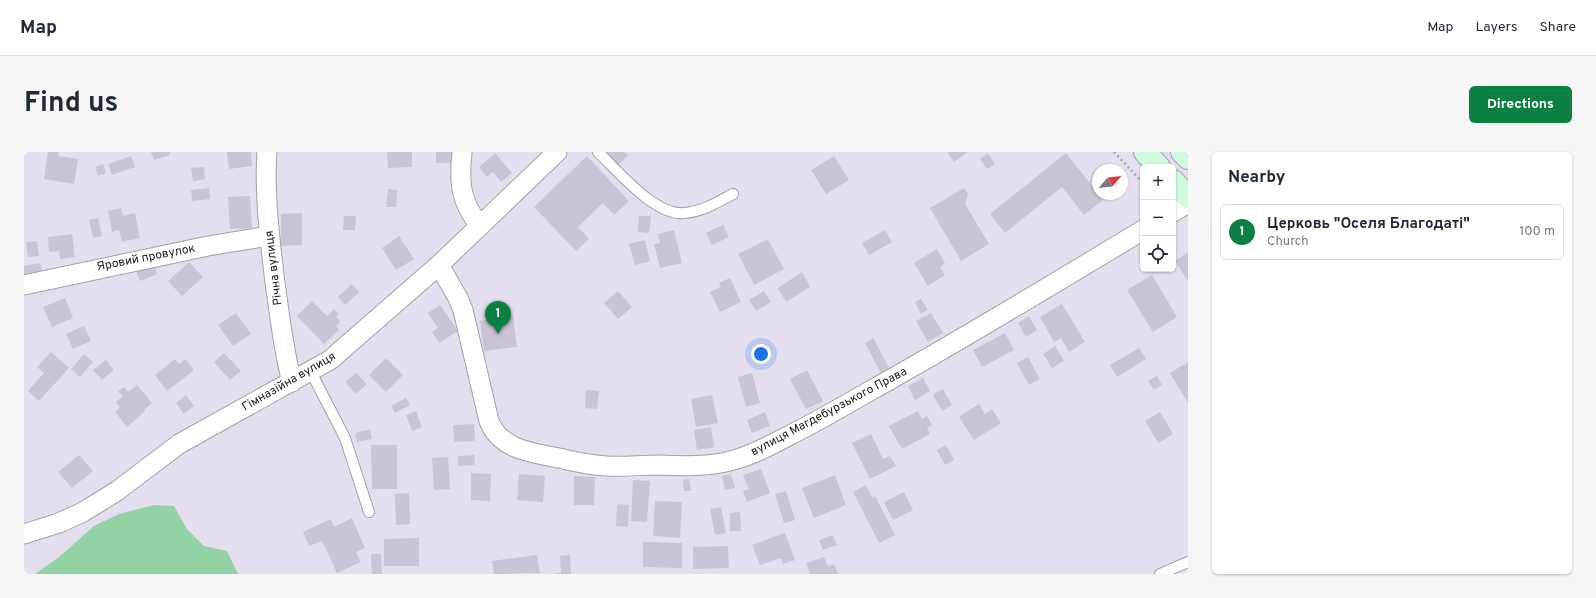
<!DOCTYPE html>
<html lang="en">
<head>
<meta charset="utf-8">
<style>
	body { margin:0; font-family:Overpass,sans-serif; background:#f6f6f7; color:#1f2937 }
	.controls { position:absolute; right:12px; top:12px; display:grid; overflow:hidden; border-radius:6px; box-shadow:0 1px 3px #0004 }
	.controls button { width:36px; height:36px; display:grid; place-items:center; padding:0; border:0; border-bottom:1px solid #e0e1e3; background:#fff; color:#1f2937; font:20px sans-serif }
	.compass { position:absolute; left:1068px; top:12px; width:36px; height:36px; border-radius:50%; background:#fff; box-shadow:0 1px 3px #0004; rotate:62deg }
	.you { position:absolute; left:737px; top:202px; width:14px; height:14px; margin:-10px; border:3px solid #fff; border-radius:50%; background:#1a73e8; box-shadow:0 0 0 6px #1a73e833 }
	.badge { display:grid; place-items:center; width:26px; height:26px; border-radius:50%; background:#0b8043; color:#fff; font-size:13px; font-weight:700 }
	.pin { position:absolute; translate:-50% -33px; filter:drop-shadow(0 1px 2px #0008) }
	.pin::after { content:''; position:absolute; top:21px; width:14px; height:12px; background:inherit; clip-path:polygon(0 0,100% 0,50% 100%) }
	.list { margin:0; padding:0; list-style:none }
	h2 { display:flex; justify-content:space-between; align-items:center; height:52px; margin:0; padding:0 16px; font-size:17px }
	h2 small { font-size:13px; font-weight:400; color:#747a83 }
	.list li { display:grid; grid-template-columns:26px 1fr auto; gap:12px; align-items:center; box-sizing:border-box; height:56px; margin:0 8px 8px; padding:0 8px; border:1px solid #e0e1e3; border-radius:6px }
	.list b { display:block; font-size:15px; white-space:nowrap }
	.list p { margin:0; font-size:13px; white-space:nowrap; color:#747a83 }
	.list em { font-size:13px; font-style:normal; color:#747a83 }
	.icon { flex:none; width:22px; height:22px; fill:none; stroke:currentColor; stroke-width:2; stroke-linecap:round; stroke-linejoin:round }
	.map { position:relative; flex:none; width:1164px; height:422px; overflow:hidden; border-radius:6px }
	header { display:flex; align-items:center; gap:24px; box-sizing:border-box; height:56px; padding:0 20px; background:#fff; border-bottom:1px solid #e0e1e3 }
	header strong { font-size:19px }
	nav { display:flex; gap:22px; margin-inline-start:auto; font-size:14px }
	.intro { display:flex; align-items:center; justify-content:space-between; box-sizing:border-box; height:96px; padding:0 24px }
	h1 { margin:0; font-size:28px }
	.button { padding:10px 18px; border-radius:6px; background:#0b8043; color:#fff; font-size:14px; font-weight:700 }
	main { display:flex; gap:24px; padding:0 24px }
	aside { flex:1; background:#fff; border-radius:6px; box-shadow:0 1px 3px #0004 }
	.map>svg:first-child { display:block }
	.green { fill:#93d2a5 }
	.building { fill:#cbc4d5 }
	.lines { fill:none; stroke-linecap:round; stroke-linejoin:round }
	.service-casing { stroke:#a59fae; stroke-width:12 }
	.minor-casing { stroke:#a59fae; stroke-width:21 }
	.secondary-casing { stroke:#a59fae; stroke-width:24 }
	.path { stroke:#a6a1ad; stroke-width:2.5; stroke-dasharray:2 3; stroke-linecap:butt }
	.service { stroke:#fff; stroke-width:10 }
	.minor { stroke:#fff; stroke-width:19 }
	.secondary { stroke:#d0fae0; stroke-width:22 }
	.labels { text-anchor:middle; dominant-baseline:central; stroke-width:3; stroke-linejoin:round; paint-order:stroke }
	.street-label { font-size:12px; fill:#1b191f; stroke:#fff }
</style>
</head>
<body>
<header>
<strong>Map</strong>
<nav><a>Map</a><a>Layers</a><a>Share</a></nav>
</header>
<div class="intro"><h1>Find us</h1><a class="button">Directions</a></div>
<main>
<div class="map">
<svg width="1164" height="422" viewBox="0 0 1164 422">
	<rect width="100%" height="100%" fill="#e5deee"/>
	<!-- green -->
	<path class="green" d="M130,353L150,354L163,377L180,394L203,399L214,422H11L35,405L70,374L95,362Z"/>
	<!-- building -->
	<path class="building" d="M24,0H35L34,4L54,7L50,32L20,27Z
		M127,0H146V3L130,8Z
		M203,0H227L228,14L205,17Z
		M363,0H388V15L364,16Z
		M412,0H431L430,11H412Z
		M582,0H600L604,3L594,13Z
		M923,0H944L930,10Z
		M471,1L488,21L477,30L469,20L463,25L455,15Z
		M964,1L971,12L963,17L956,7Z
		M1042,1L1079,48L1060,63L1038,35L981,81L966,62Z
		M107,4L111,15L88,23L84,12Z
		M563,4L605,49L590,63L579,51L554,75L565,87L552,99L510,55Z
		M810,4L825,28L802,42L787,18Z
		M79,12L82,21L74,24L71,15Z
		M180,15L181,27L169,29L167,16Z
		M185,36L186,47L168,49L167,38Z
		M940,36L944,42L941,52L965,92L937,109L906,56Z
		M364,37L373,38L372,55H362Z
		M226,44L228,76L206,77L204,45Z
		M97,56L99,64L111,61L116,86L98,90L95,78L88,80L84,59Z
		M278,61V93L257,94V62Z
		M320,64H332L331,78H319Z
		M615,64H627L625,81L614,80Z
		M74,66L78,84L69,86L65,68Z
		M699,73L705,85L688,93L682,81Z
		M650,78L658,111L636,116L630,92L636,91L634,82Z
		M861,78L868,90L845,103L838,91Z
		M48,82L51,105L36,107L35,99L25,100L24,85Z
		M375,84L390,107L372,118L358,96Z
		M744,87L760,117L730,133L714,102Z
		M621,88L626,109L611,113L605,92Z
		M13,89L15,104L4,105L2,90Z
		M913,97L921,111L916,115L921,123L904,134L890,111Z
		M1164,100V129L1151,109Z
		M165,110L179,125L158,144L144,129Z
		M16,111L19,122L0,126V114Z
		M130,112L133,122L116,129L112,119Z
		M778,120L786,135L762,150L754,136Z
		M1128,123L1153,165L1129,180L1103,138Z
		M706,126L717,150L696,160L686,140L697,135L695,131Z
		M328,132L335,140L321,153L314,145Z
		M594,139L608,155L594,167L580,151Z
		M740,139L747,150L732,159L725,148Z
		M41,146L49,166L28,175L19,155Z
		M897,147L904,158L897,162L891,150Z
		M288,149L303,164L310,157L315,162L312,165L316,169L312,174L315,178L300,192L273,164Z
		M1038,152L1061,190L1045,200L1037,186L1030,190L1016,165Z
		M416,153L434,179L415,191L408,180L414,176L404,161Z
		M212,161L227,182L209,194L194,173Z
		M907,161L919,181L904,190L892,169Z
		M489,164L493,195L460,199L456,169Z
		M1005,164L1013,178L1002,185L994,171Z
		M60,174L67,189L49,197L42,182Z
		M981,181L990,198L958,215L949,198Z
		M849,186L868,221L859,225L841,191Z
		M1031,194L1040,209L1028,216L1019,202Z
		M1115,196L1122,207L1093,225L1086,213Z
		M27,200L45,216L15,249L4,239L20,221L13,215Z
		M200,201L217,219L206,228L190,210Z
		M60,202L69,210L56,225L47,217Z
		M1004,205L1016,227L1005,233L993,211Z
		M362,206L379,223L362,240L345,223Z
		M151,207L155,212L161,207L170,218L143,239L131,223Z
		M82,208L90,218L78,228L69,218Z
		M1164,210V251L1146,221Z
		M783,218L799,249L782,257L766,227Z
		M332,221L343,232L332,242L321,230Z
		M728,221L736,251L722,255L714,225Z
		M1133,224L1138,233L1130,238L1124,229Z
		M899,226L906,239L891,248L884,234Z
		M113,233L128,251L120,258L121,259L103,275L91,260L96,255L92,250L99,244L94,239L100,235L104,240Z
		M919,237L928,253L918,259L909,243Z
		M562,238L575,239L573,257L561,256Z
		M162,243L170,254L160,262L152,251Z
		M688,243L694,271L672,275L667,247Z
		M382,246L386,253L371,261L367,254Z
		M955,252L961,262L968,257L977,271L950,288L935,265Z
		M392,259L398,275L388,279L382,263Z
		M894,259L898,267L903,264L908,273L903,276L906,282L878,297L865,274Z
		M741,260L746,274L728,281L723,268Z
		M1136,260L1149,282L1134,291L1121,269Z
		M450,272L451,289L430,290L429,273Z
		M687,275L690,295L673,298L670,278Z
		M346,277L348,287L333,290L331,281Z
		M847,282L859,307L866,304L872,314L846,327L828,291Z
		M347,293H373V337H348Z
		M922,293L930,308L921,313L913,298Z
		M55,303L69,319L48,336L34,320Z
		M450,303L451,313L434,314V304Z
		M424,305L426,337L410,338L408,306Z
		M737,317L746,341L723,350L719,339L725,337L719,323Z
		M447,321L467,322L466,349L447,348Z
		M495,322L521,324L519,350L493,348Z
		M707,322L711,336L701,338L698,324Z
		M811,323L822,353L790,366L778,336Z
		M550,324L571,325L570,353H550Z
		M665,327L667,339H660L659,328Z
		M609,328L626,329L623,370L607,369Z
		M842,333L848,346L851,344L871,383L855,391L829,340Z
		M762,339L771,368L760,371L751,342Z
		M880,340L889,358L869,368L860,350Z
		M385,341L386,372L372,373L371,342Z
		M631,349L658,350L656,386L629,384Z
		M593,352L605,353L604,375L592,374Z
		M697,355L702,381L691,383L686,357Z
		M716,360L717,379H706V361Z
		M328,366L341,396L332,400L337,410L313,421L298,389L285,394L279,380L307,367L310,375Z
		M761,381L771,408L759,412L757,406L736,413L728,393Z
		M809,383L813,393L799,398L795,388Z
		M395,386V414H360V387Z
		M619,390L658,391V416L619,415Z
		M704,394L705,416L669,417V395Z
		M347,402H357L358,422H348Z
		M513,403L516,421L470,422L468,409Z
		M546,403L547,422H533V421H537L536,404Z
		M800,405L804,414L810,412L814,422H786L782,411Z"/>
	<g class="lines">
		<!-- service casing -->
		<g class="service-casing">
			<path id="service" d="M574,0C594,19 631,64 660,61C678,60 694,50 709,42
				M287,220L321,286L345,360
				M1136,422L1164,410"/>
		</g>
		<!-- minor casing -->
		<g class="minor-casing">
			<path id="minor" d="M243,0C240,44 246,87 251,131C256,164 259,197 268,230
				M438,0C435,31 436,49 456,74
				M1149,60L1164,51
				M415,113L434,146L439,158L465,269C476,298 509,301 535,306C551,310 567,313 582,314C599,315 617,313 634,313C659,314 686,315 710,308C731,302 751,291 770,281C795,268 820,254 844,240C937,188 1028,133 1119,78
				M0,133L184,94L245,84
				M0,382L35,371L59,360L93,339L155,292L306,208L415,113L533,0"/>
		</g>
		<!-- secondary casing -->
		<g class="secondary-casing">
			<path id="secondary" d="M1121,0L1135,15
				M1158,0L1164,6
				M1149,29L1164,45"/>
		</g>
		<!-- path -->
		<path class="path" d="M1090,0L1119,31"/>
		<!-- service -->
		<use href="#service" class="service"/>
		<!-- minor -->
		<use href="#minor" class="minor"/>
		<!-- secondary -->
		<use href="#secondary" class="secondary"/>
	</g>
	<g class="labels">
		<!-- street labels -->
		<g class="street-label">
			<text transform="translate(122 106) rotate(-11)">Яровий провулок</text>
			<text transform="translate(250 116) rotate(-97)">Річна вулиця</text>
			<text transform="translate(265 230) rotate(-30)">Гімназійна вулиця</text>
			<text transform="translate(805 260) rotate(-28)">вулиця Магдебурзького Права</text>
		</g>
	</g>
</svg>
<div class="controls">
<button>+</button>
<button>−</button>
<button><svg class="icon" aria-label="locate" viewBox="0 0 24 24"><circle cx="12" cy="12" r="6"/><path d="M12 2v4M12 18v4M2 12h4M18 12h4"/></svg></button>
</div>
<svg class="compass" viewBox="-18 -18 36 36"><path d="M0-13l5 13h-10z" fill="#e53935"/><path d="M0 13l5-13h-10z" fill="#747a83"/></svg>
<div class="you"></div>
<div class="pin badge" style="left:474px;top:182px">1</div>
</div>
<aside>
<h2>Nearby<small></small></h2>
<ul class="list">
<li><span class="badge">1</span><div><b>Церковь &quot;Оселя Благодаті&quot;</b><p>Church</p></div><em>100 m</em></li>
</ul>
</aside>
</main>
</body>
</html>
